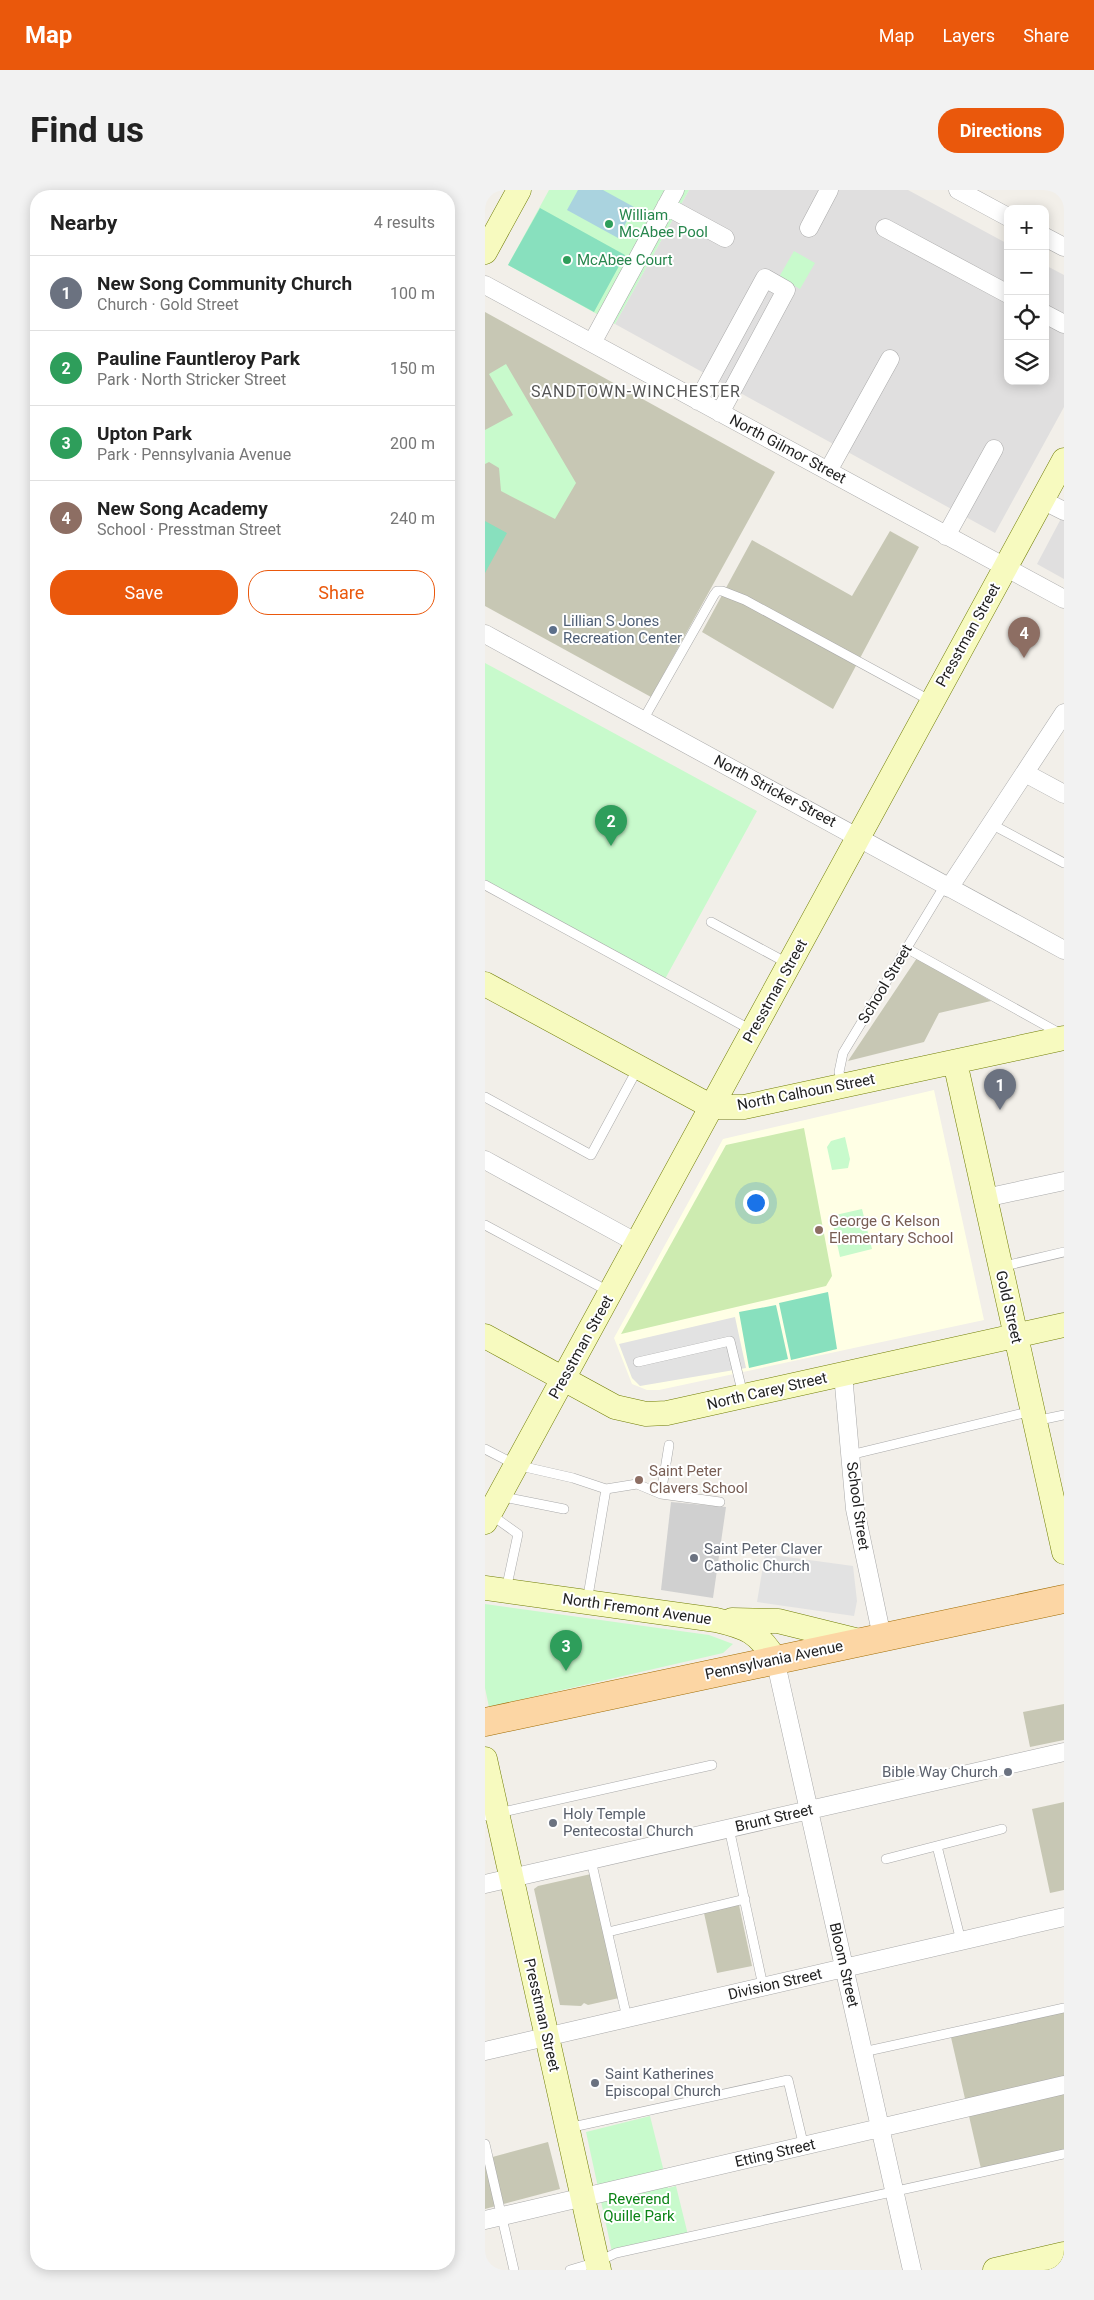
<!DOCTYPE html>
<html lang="en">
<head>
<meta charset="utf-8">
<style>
	body { margin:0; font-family:Roboto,sans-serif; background:#f2f2f2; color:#222 }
	.controls { position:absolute; right:15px; top:15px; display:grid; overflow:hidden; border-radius:10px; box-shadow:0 2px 12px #0003 }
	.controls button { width:45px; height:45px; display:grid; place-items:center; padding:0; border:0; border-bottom:1px solid #e0e0e0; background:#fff; color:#222; font:25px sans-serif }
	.you { position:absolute; left:270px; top:1012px; width:18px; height:18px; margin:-12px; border:4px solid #fff; border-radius:50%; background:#1a73e8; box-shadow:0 0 0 8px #1a73e833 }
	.badge { display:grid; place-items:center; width:32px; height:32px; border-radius:50%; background:#ea580c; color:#fff; font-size:16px; font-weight:700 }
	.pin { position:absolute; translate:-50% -41px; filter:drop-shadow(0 1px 2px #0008) }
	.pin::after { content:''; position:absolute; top:26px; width:18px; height:15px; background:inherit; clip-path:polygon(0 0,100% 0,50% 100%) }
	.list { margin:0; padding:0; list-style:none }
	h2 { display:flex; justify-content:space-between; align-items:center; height:65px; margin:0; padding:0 20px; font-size:21px }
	h2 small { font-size:16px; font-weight:400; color:#767676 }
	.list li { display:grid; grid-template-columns:32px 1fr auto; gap:15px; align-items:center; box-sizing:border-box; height:75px; padding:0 20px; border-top:1px solid #e0e0e0 }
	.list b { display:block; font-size:19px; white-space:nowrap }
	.list p { margin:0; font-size:16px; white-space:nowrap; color:#767676 }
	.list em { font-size:16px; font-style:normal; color:#767676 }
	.actions { display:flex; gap:10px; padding:15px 20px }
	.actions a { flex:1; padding:11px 0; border:1px solid #ea580c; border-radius:20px; text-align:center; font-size:18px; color:#ea580c }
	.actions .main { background:#ea580c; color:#fff }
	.icon { flex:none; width:28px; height:28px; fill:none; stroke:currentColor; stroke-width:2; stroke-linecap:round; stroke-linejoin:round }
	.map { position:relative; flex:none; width:579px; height:2080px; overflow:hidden; border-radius:20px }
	header { display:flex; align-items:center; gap:30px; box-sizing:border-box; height:70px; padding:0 25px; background:#ea580c; color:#fff }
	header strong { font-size:24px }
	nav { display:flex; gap:28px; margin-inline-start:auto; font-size:18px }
	.intro { display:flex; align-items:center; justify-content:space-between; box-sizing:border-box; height:120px; padding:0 30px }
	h1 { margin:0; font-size:35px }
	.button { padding:12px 22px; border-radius:20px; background:#ea580c; color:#fff; font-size:18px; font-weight:700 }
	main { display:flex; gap:30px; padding:0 30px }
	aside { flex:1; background:#fff; border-radius:20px; box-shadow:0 2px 12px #0003 }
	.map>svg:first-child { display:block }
	.residential { fill:#e0dfdf }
	.education { fill:#ffffe5 }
	.religious { fill:#d0d0d0 }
	.construction { fill:#c7c7b4 }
	.grass { fill:#cdebb0 }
	.park { fill:#c8facc }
	.pitch { fill:#88e0be }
	.parking { fill:#e2e2e2 }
	.water { fill:#aad3df }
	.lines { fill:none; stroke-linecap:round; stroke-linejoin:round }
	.lane-casing { stroke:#a9a9a9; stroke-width:10 }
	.street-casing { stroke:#a9a9a9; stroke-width:19 }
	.secondary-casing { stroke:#707d05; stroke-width:25 }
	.primary-casing { stroke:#a06b00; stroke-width:29 }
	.lane { stroke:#fff; stroke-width:9 }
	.street { stroke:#fff; stroke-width:18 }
	.secondary { stroke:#f7fabf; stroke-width:24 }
	.primary { stroke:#fcd6a4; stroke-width:28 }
	.leisure-dot { fill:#2e9e5b; stroke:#fff; stroke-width:2 }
	.service-dot { fill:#5c6f8a; stroke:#fff; stroke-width:2 }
	.education-dot { fill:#8d6e63; stroke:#fff; stroke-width:2 }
	.worship-dot { fill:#6b7280; stroke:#fff; stroke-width:2 }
	.labels { text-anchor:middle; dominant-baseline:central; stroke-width:4; stroke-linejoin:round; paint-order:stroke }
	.leisure-label { font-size:15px; fill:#27864d; stroke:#fff; text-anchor:start }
	.street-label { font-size:15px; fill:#222; stroke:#fff }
	.service-label { font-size:15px; fill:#4e5e75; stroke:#fff; text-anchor:start }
	.education-label { font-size:15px; fill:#785e54; stroke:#fff; text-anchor:start }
	.worship-label { font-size:15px; fill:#5b616d; stroke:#fff; text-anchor:start }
	.park-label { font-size:15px; fill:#0c8416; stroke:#fff }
	.neighbourhood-label { font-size:16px; letter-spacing:1px; fill:#555; stroke:#fff }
</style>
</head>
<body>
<header>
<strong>Map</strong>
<nav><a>Map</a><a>Layers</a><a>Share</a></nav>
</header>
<div class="intro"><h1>Find us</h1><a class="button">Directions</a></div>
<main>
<aside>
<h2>Nearby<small>4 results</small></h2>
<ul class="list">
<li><span class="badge" style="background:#6b7280">1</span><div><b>New Song Community Church</b><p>Church · Gold Street</p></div><em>100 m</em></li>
<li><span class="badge" style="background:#2e9e5b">2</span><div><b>Pauline Fauntleroy Park</b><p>Park · North Stricker Street</p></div><em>150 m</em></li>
<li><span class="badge" style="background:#2e9e5b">3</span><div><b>Upton Park</b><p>Park · Pennsylvania Avenue</p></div><em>200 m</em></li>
<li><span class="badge" style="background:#8d6e63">4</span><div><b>New Song Academy</b><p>School · Presstman Street</p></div><em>240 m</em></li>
</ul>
<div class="actions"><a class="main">Save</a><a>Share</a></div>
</aside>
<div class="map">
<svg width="579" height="2080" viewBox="0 0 579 2080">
	<rect width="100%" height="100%" fill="#f2efe9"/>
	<!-- residential -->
	<path class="residential" d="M204,0H423L523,54V191H560V75L579,85V217L510,343L130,134Z
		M579,323V389L552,374Z"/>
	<!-- education -->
	<path class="education" d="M449,900L499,1130L174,1200H162L147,1194L129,1148L238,949Z"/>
	<!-- religious -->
	<path class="religious" d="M186,1312L241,1317L228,1408L176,1400Z"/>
	<!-- construction -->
	<path class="construction" d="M0,122L290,282L166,507L0,416Z
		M405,341L434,357L348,519L217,442L267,350L367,406Z
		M432,768L506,811L454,823L439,852L363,871Z
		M579,1514V1550L545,1557L538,1522Z
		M579,1612V1700L565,1703L547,1619Z
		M106,1684L134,1808L103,1815L99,1813L96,1816L75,1815L49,1699L53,1696Z
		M254,1715L267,1776L232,1783L219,1723Z
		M579,1818V1964L497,1983L465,1843Z
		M63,1952L75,1999L0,2019V1969Z"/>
	<!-- grass -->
	<path class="grass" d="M319,938L347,1086L341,1096L136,1144L241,955Z"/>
	<!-- park -->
	<path class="park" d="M64,0H204L130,134L23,75Z
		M309,61L330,73L315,99L294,87Z
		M21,174L91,293L70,329L16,301L14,278L4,272L0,274V240L28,225L4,184Z
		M0,473L272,621L180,789L0,691Z
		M360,947L365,969L363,978L347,980L342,957L346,951Z
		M377,1019L387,1059L355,1067L346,1026Z
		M0,1414L224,1445L248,1454L238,1463L4,1517L0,1498Z
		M165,1926L183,1998L191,1996L203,2045L127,2062L101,1942Z"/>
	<!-- pitch -->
	<path class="pitch" d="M55,18L140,65L109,122L23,75Z
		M0,331L22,343L0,383Z
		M343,1102L352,1159L306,1170L294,1113Z
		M291,1115L303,1169L264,1178L254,1122Z"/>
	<!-- parking -->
	<path class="parking" d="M250,1127L261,1178L155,1196L147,1188L134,1154Z
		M280,1364L368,1376L372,1411L369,1426L272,1412Z"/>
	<!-- water -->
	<path class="water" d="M93,0H118L149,17L133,48L82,20Z"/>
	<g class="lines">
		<!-- lane casing -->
		<g class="lane-casing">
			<path id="lane" d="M158,530L229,405L232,401H237L260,410L446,511
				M506,634L579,673
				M0,695L268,841
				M226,732L304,774
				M421,758L576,844
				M358,895L354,882L358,863L460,695
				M0,907L106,965L153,878
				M0,1035L125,1102
				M515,1077L579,1062
				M153,1172L245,1151L258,1205
				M550,1231L579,1225
				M0,1259L31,1275L88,1288L121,1299
				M365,1265L547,1221
				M176,1304L184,1255
				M14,1306L79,1319
				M5,1324L33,1344L21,1400
				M102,1412L121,1299L152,1294L176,1304L235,1312
				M0,1626L227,1575
				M244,1638L278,1796
				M452,1656L476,1751
				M401,1669L517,1639
				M106,1670L142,1828
				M123,1742L260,1709
				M378,1862L579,1818
				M83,1938L303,1890L319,1957
				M0,1954L29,2080
				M85,2080L112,2072L131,2063L579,1964"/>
		</g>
		<!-- street casing -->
		<g class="street-casing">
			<path id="street" d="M473,0L523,27
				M181,16L240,48
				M324,38L344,0
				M400,38L523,104
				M560,47L579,57
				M0,95L579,409
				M560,124L579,134
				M107,153L190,0
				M213,211L280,88L301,100L235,223
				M343,281L405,169
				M557,310L579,321
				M461,346L509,259
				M0,444L579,760
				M540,583L579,604
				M464,698L579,523
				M0,970L152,1053
				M500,1008L579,991
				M358,1184L370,1319L397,1447
				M290,1469L427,2080
				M0,1694L579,1562
				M0,1861L579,1727
				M0,2030L579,1895"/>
		</g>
		<!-- secondary casing -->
		<g class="secondary-casing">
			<path id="secondary" d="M0,62L34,0
				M0,794L227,917H259L579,848
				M470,872L579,1362
				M0,1146L130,1217L161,1224L182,1223L579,1135
				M0,1332L579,270
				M0,1398L231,1430C262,1437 273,1442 290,1469
				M247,1430L293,1431L378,1452
				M0,1569L114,2080
				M510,2080L579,2064"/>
		</g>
		<!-- primary casing -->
		<g class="primary-casing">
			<path id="primary" d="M0,1532L579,1409"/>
		</g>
		<!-- lane -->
		<use href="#lane" class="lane"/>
		<!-- street -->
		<use href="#street" class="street"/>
		<!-- secondary -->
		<use href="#secondary" class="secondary"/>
		<!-- primary -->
		<use href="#primary" class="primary"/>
	</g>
	<!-- markers -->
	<g class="leisure-dot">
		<circle cx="124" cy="34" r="5"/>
		<circle cx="82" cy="70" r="5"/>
	</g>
	<circle class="service-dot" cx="68" cy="440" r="5"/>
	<g class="education-dot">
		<circle cx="334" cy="1040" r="5"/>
		<circle cx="154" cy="1290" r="5"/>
	</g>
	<g class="worship-dot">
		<circle cx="209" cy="1368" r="5"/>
		<circle cx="523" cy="1582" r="5"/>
		<circle cx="68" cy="1633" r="5"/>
		<circle cx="110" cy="1893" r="5"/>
	</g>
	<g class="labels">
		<!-- leisure labels -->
		<g class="leisure-label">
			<text x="134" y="25">William<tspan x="134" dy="17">McAbee Pool</tspan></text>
			<text x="92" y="70">McAbee Court</text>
		</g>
		<!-- street labels -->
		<g class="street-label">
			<text transform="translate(303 259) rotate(28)">North Gilmor Street</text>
			<text transform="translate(483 445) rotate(-61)">Presstman Street</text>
			<text transform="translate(290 601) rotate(28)">North Stricker Street</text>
			<text transform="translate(400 794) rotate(-59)">School Street</text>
			<text transform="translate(290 801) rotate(-61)">Presstman Street</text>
			<text transform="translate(321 902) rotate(-11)">North Calhoun Street</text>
			<text transform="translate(524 1117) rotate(77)">Gold Street</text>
			<text transform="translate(96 1157) rotate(-61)">Presstman Street</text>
			<text transform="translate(282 1201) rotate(-13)">North Carey Street</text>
			<text transform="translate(373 1316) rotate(82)">School Street</text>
			<text transform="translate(152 1419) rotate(8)">North Fremont Avenue</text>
			<text transform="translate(289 1470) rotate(-12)">Pennsylvania Avenue</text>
			<text transform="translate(289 1628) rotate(-13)">Brunt Street</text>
			<text transform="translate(359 1775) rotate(77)">Bloom Street</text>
			<text transform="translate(290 1794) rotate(-13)">Division Street</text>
			<text transform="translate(57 1825) rotate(77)">Presstman Street</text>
			<text transform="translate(290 1963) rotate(-13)">Etting Street</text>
		</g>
		<!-- service labels -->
		<g class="service-label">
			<text x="78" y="431">Lillian S Jones<tspan x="78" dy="17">Recreation Center</tspan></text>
		</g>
		<!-- education labels -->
		<g class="education-label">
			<text x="344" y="1031">George G Kelson<tspan x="344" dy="17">Elementary School</tspan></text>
			<text x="164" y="1281">Saint Peter<tspan x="164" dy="17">Clavers School</tspan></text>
		</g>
		<!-- worship labels -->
		<g class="worship-label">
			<text x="219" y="1359">Saint Peter Claver<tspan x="219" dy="17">Catholic Church</tspan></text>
			<text x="513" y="1582" text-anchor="end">Bible Way Church</text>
			<text x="78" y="1624">Holy Temple<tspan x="78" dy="17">Pentecostal Church</tspan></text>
			<text x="120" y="1884">Saint Katherines<tspan x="120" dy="17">Episcopal Church</tspan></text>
		</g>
		<!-- park labels -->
		<g class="park-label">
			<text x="154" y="2009">Reverend<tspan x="154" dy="17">Quille Park</tspan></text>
		</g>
		<!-- neighbourhood labels -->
		<g class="neighbourhood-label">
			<text x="151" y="201">SANDTOWN-WINCHESTER</text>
		</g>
	</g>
</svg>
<div class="controls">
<button>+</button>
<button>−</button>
<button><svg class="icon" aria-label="locate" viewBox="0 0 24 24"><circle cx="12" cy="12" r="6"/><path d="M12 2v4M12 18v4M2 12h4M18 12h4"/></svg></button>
<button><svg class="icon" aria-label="layers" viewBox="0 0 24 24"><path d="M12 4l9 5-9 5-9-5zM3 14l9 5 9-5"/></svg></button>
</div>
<div class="you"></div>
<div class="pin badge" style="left:515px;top:920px;background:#6b7280">1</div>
<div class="pin badge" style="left:126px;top:656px;background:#2e9e5b">2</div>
<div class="pin badge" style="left:81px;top:1481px;background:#2e9e5b">3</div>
<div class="pin badge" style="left:539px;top:468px;background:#8d6e63">4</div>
</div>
</main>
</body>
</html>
